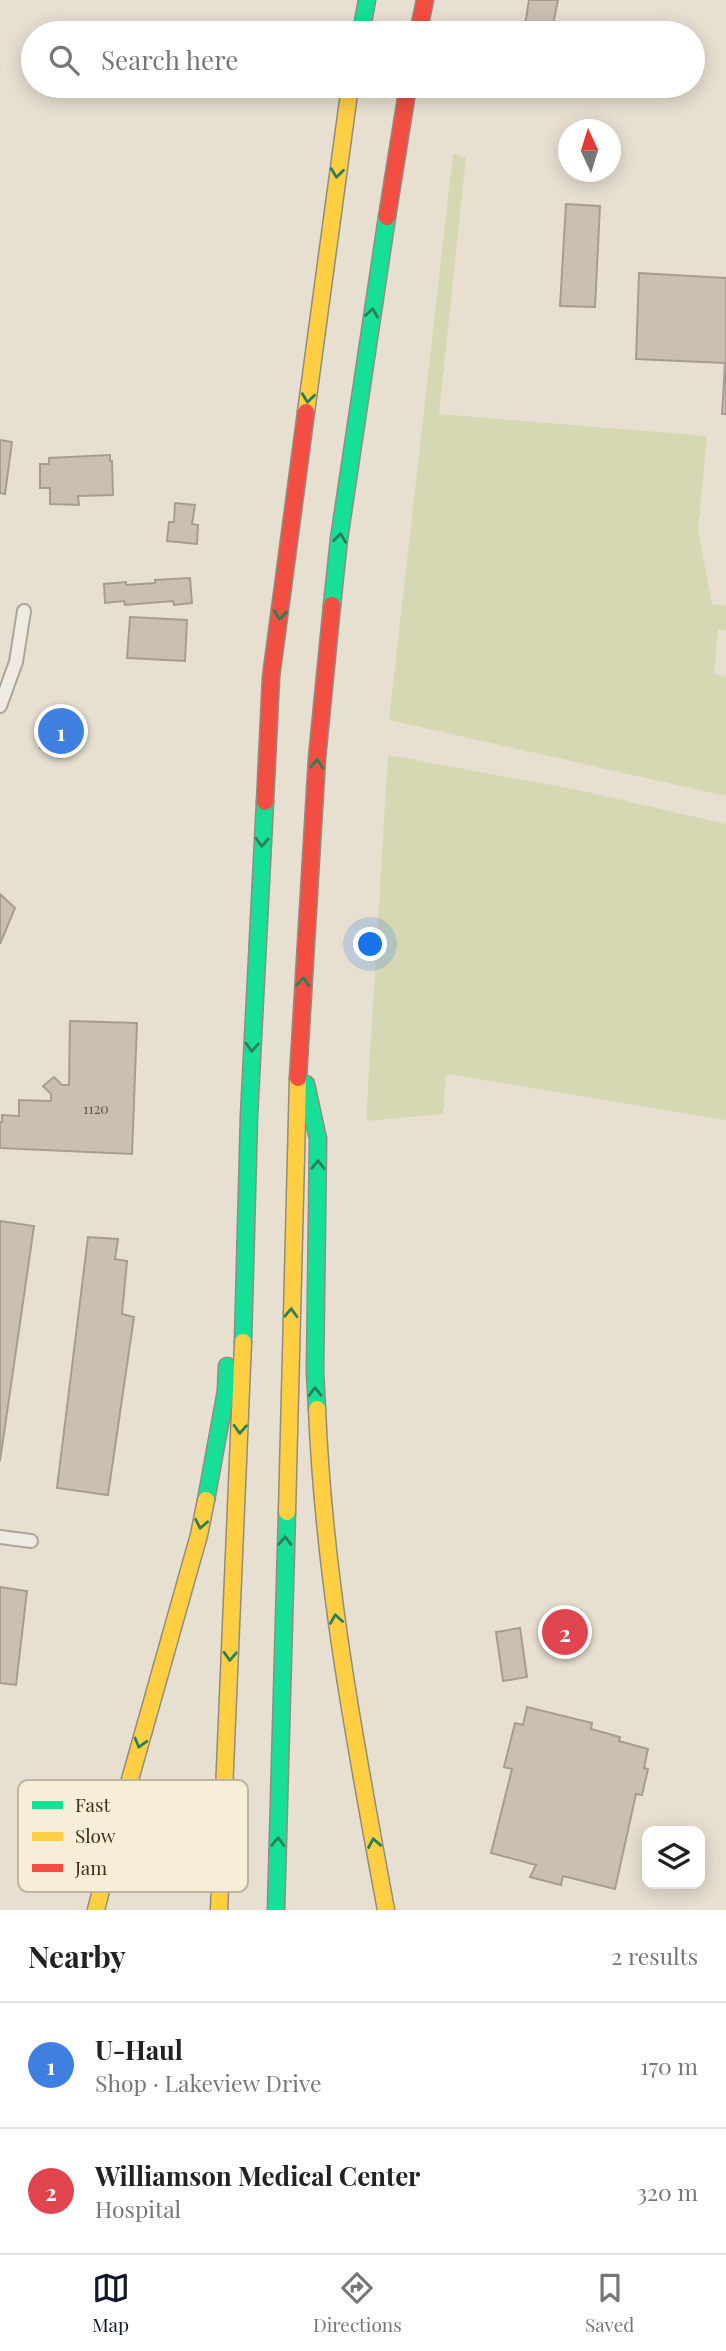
<!DOCTYPE html>
<meta charset="utf-8">
<style>
:root{--surface:#fff;--page:#f2f2f2;--text:#222;--muted:#767676;--line:#e0e0e0;--accent:#111827}
body{margin:0;font-family:"Playfair Display",serif;background:var(--page);color:var(--text)}
.controls{position:absolute;right:21px;bottom:21px;display:grid;overflow:hidden;border-radius:14px;box-shadow:0 4px 18px #0003}
.controls button{width:63px;height:63px;display:grid;place-items:center;padding:0;border:0;border-bottom:2px solid var(--line);background:var(--surface);color:var(--text);font:35px sans-serif}
.compass{position:absolute;left:558px;top:119px;width:63px;height:63px;border-radius:50%;background:var(--surface);box-shadow:0 4px 18px #0003;rotate:356deg}
.you{position:absolute;left:371px;top:945px;width:24px;height:24px;margin:-18px;border:5px solid #fff;border-radius:50%;background:#1a73e8;box-shadow:0 0 0 10px #1a73e833}
.badge{display:grid;place-items:center;width:46px;height:46px;border-radius:50%;background:var(--accent);color:#fff;font-size:23px;font-weight:700}
.pin{position:absolute;translate:-50% -50%;border:4px solid #fff;box-shadow:0 2px 7px #0006}
.list{margin:0;padding:0;list-style:none}
h2{display:flex;justify-content:space-between;align-items:center;height:91px;margin:0;padding:0 28px;font-size:30px}
h2 small{font-size:23px;font-weight:400;color:var(--muted)}
.list li{display:grid;grid-template-columns:46px 1fr auto;gap:21px;align-items:center;box-sizing:border-box;height:126px;padding:0 28px;border-top:2px solid var(--line)}
.list b{display:block;font-size:26px;white-space:nowrap}
.list p{margin:0;font-size:23px;white-space:nowrap;color:var(--muted)}
.list em{font-size:23px;font-style:normal;color:var(--muted)}
.icon{flex:none;width:38px;height:38px;fill:none;stroke:currentColor;stroke-width:2;stroke-linecap:round;stroke-linejoin:round}
.map{position:relative;flex:none;width:726px;height:1910px;overflow:hidden}
.search{position:absolute;background:var(--surface);box-shadow:0 4px 18px #0003;left:21px;right:21px;top:21px;height:77px;display:flex;align-items:center;gap:18px;box-sizing:border-box;padding:0 24px;border-radius:38px;color:var(--muted);font-size:26px}
.sheet{height:343px;background:var(--surface)}
nav{display:flex;justify-content:space-around;align-items:center;box-sizing:border-box;height:98px;border-top:2px solid var(--line);background:var(--surface);font-size:19px;color:var(--muted)}
nav a{display:grid;justify-items:center;gap:4px}
nav .on{color:var(--accent)}
.map>svg:first-child{display:block}
</style>
<div class="map">
<svg width="726" height="1910" viewBox="0 0 726 1910">
<rect width="100%" height="100%" fill="#e7e0d1"/>
<path fill="#d6d7b3" d="M453 154 466 157 439 414 707 436 698 531 712 604 726 606V630H718L714 674 726 676V796L389 720Z
M388 755 578 790 726 824V1120L446 1074 443 1114 366 1121Z"/>
<path fill="#cbbfb2" stroke="#a89c90" stroke-width="2" d="M529 0H558L552 29 525 25Z
M566 204 600 206 595 307 560 306Z
M639 273 726 278V414H722L725 363 636 359Z
M0 440 12 442 5 494 0 493Z
M110 455V461H112L113 495 78 496 79 505 50 504V488H40V464H49V458Z
M175 503 195 505 192 524 198 525 197 544 167 541 169 522H174Z
M190 578 192 603 174 605 173 601 125 605 124 601 105 603 104 584 126 582V585L155 583V580Z
M130 617 187 620 185 661 127 658Z
M58 710 79 719 75 727 80 729 71 749 65 746 60 758 40 748Z
M0 894 15 908 0 944Z
M70 1021 137 1023 132 1154 0 1148V1122H2V1115L19 1116V1100L51 1101V1094L43 1086 54 1077 62 1085H69Z
M0 1221 34 1226 0 1461Z
M88 1237 118 1239 115 1259 127 1261 122 1314 134 1317 108 1495 57 1488Z
M0 1587 27 1591 16 1685 0 1683Z
M520 1628 527 1677 503 1681 496 1632Z
M527 1707 592 1723 591 1729 620 1737 619 1741 648 1749 644 1768 648 1769 642 1795 636 1794 615 1889 563 1876 561 1885 530 1877 536 1865 491 1853 512 1769 504 1767 515 1723 523 1725Z"/>
<g fill="none" stroke-linecap="round" stroke-linejoin="round">
<g stroke="#ada599" stroke-width="16">
<path id="street" d="M0 706 16 662 24 611
M0 1537 31 1541"/>
</g>
<g stroke="#928b80" stroke-width="19">
<path id="fast" d="M361 33 367 0
M332 605 339 539 387 217
M306 1084 318 1139 315 1372 317 1409
M243 1342 249 1116 265 802
M206 1500 226 1391 227 1366
M276 1910 287 1512"/>
</g>
<g stroke="#928b80" stroke-width="19">
<path id="slow" d="M306 412 350 86
M317 1409C324 1579 355 1743 386 1910
M287 1512 298 1078
M96 1910 122 1808 199 1535 206 1500
M219 1910 243 1342"/>
</g>
<g stroke="#928b80" stroke-width="19">
<path id="jam" d="M418 33 425 0
M387 217 408 86
M265 802 271 677 306 412
M298 1078 317 758 332 605"/>
</g>
<use href="#street" stroke="#efebe3" stroke-width="12"/>
<use href="#fast" stroke="#16e098" stroke-width="16"/>
<use href="#slow" stroke="#ffcf43" stroke-width="16"/>
<use href="#jam" stroke="#f24e42" stroke-width="16"/>
</g>
<defs><path id="oneway-chevron" d="M-2-3.5L2.5 0L-2 3.5" fill="none" stroke-width="1.6" stroke-linecap="round" stroke-linejoin="round" transform="scale(1.75)"/></defs>
<g stroke="#2b7e56">
<use href="#oneway-chevron" transform="translate(337 173) rotate(97)"/>
<use href="#oneway-chevron" transform="translate(372 313) rotate(-82)"/>
<use href="#oneway-chevron" transform="translate(308 398) rotate(97)"/>
<use href="#oneway-chevron" transform="translate(340 538) rotate(-83)"/>
<use href="#oneway-chevron" transform="translate(280 615) rotate(97)"/>
<use href="#oneway-chevron" transform="translate(317 764) rotate(-86)"/>
<use href="#oneway-chevron" transform="translate(262 842) rotate(93)"/>
<use href="#oneway-chevron" transform="translate(303 982) rotate(-86)"/>
<use href="#oneway-chevron" transform="translate(252 1047) rotate(93)"/>
<use href="#oneway-chevron" transform="translate(318 1165) rotate(-89)"/>
<use href="#oneway-chevron" transform="translate(291 1313) rotate(-88)"/>
<use href="#oneway-chevron" transform="translate(315 1392) rotate(-92)"/>
<use href="#oneway-chevron" transform="translate(240 1429) rotate(93)"/>
<use href="#oneway-chevron" transform="translate(201 1524) rotate(101)"/>
<use href="#oneway-chevron" transform="translate(285 1541) rotate(-89)"/>
<use href="#oneway-chevron" transform="translate(336 1619) rotate(-99)"/>
<use href="#oneway-chevron" transform="translate(230 1656) rotate(93)"/>
<use href="#oneway-chevron" transform="translate(140 1743) rotate(106)"/>
<use href="#oneway-chevron" transform="translate(278 1842) rotate(-89)"/>
<use href="#oneway-chevron" transform="translate(374 1843) rotate(-100)"/>
</g>
<g text-anchor="middle" dominant-baseline="central" stroke-width="6" stroke-linejoin="round" paint-order="stroke">
<g font-size="14" fill="#605244">
<text x="96" y="1108">1120</text>
</g>
</g>
<rect x="18" y="1780" width="230" height="112" rx="10" fill="#f7eed8" stroke="#bfb4a1" stroke-width="2"/>
<rect x="32" y="1801" width="31" height="8" fill="#16e098"/>
<rect x="32" y="1832" width="31" height="9" fill="#ffcf43"/>
<rect x="32" y="1864" width="31" height="8" fill="#f24e42"/>
<g font-size="19" fill="#3d2e20">
<text x="75" y="1812">Fast</text>
<text x="75" y="1843">Slow</text>
<text x="75" y="1875">Jam</text>
</g>
</svg>
<div class="controls">
<button><svg class="icon" aria-label="layers" viewBox="0 0 24 24"><path d="M12 4l9 5-9 5-9-5zM3 14l9 5 9-5"/></svg></button>
</div>
<svg class="compass" viewBox="-18 -18 36 36"><path d="M0-13l5 13h-10z" fill="#e53935"/><path d="M0 13l5-13h-10z" fill="#767676"/></svg>
<div class="you"></div>
<div class="pin badge" style="left:61px;top:731px;background:#3f7fe0">1</div>
<div class="pin badge" style="left:565px;top:1632px;background:#e0444e">2</div>
<div class="search"><svg class="icon" aria-label="search" viewBox="0 0 24 24"><circle cx="10" cy="10" r="6"/><path d="M15 15l6 6"/></svg>Search here</div>
</div>
<section class="sheet">
<h2>Nearby<small>2 results</small></h2>
<ul class="list">
<li><span class="badge" style="background:#3f7fe0">1</span><div><b>U-Haul</b><p>Shop · Lakeview Drive</p></div><em>170 m</em></li>
<li><span class="badge" style="background:#e0444e">2</span><div><b>Williamson Medical Center</b><p>Hospital</p></div><em>320 m</em></li>
</ul>
</section>
<nav>
<a class="on"><svg class="icon" aria-label="map" viewBox="0 0 24 24"><path d="M3 6l6-2 6 2 6-2v14l-6 2-6-2-6 2zM9 4v14M15 6v14"/></svg>Map</a>
<a><svg class="icon" aria-label="directions" viewBox="0 0 24 24"><path d="M12 3l9 9-9 9-9-9zM9 14v-3h6M13 9l2 2-2 2"/></svg>Directions</a>
<a><svg class="icon" aria-label="saved" viewBox="0 0 24 24"><path d="M7 4h10v16l-5-4-5 4z"/></svg>Saved</a>
</nav>
